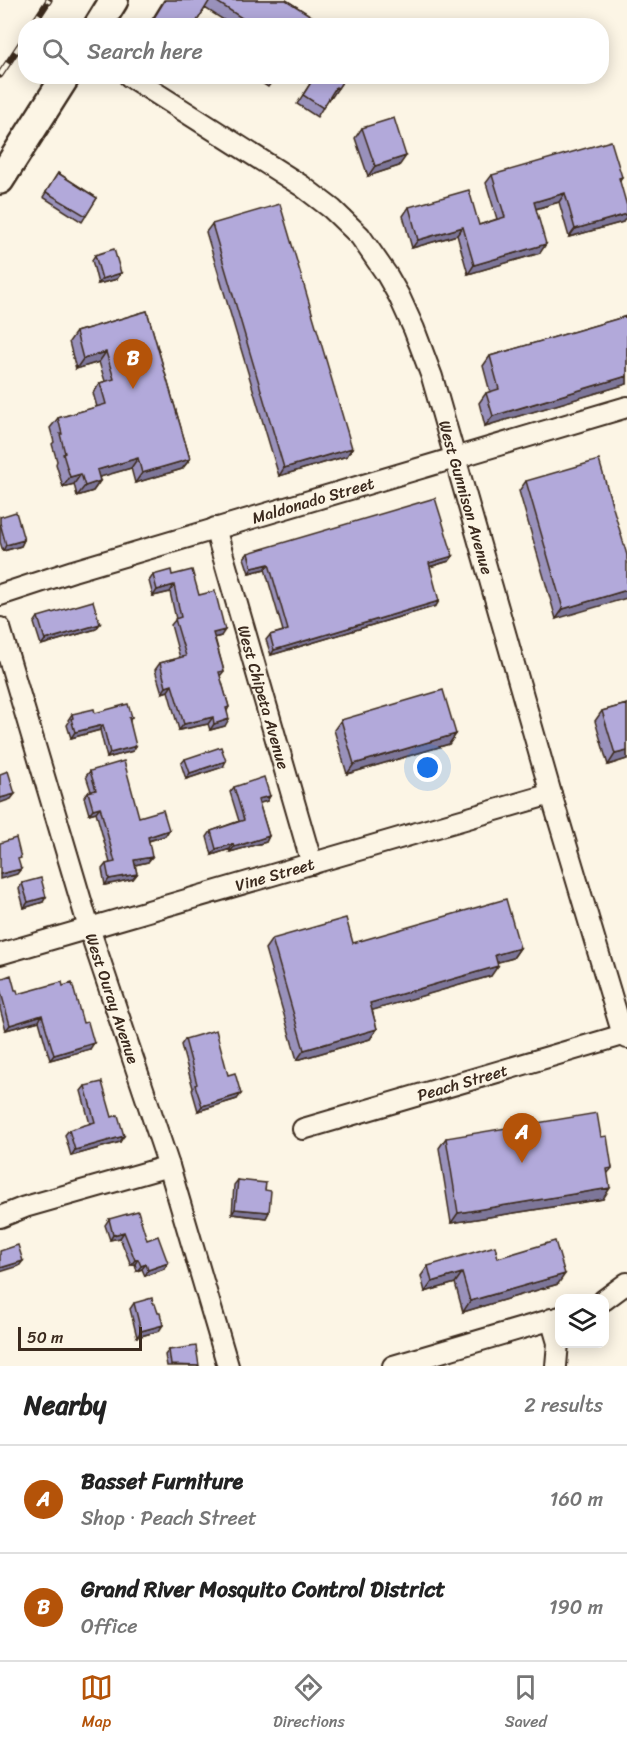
<!DOCTYPE html>
<meta charset="utf-8">
<style>
:root{--surface:#fff;--page:#f6f6f6;--text:#222;--muted:#767676;--line:#e0e0e0;--accent:#b45309}
body{margin:0;font-family:Sriracha,sans-serif;background:var(--page);color:var(--text)}
.controls{position:absolute;right:18px;bottom:18px;display:grid;overflow:hidden;border-radius:12px;box-shadow:0 3px 15px #0003}
.controls button{width:54px;height:54px;display:grid;place-items:center;padding:0;border:0;border-bottom:2px solid var(--line);background:var(--surface);color:var(--text);font:30px sans-serif}
.scale{position:absolute;left:18px;bottom:15px;width:124px;box-sizing:border-box;padding-left:6px;border:3px solid #3b2a1e;border-top:0;font-size:16px;line-height:21px;white-space:nowrap;color:#3b2a1e;-webkit-text-stroke:4px #fcf5e5;paint-order:stroke}
.you{position:absolute;left:428px;top:768px;width:21px;height:21px;margin:-15px;border:4px solid #fff;border-radius:50%;background:#1a73e8;box-shadow:0 0 0 9px #1a73e833}
.badge{display:grid;place-items:center;width:39px;height:39px;border-radius:50%;background:var(--accent);color:#fff;font-size:20px;font-weight:700}
.pin{position:absolute;translate:-50% -50px;filter:drop-shadow(0 2px 3px #0008)}
.pin::after{content:'';position:absolute;top:32px;width:21px;height:18px;background:inherit;clip-path:polygon(0 0,100% 0,50% 100%)}
.list{margin:0;padding:0;list-style:none}
h2{display:flex;justify-content:space-between;align-items:center;height:78px;margin:0;padding:0 24px;font-size:26px}
h2 small{font-size:20px;font-weight:400;color:var(--muted)}
.list li{display:grid;grid-template-columns:39px 1fr auto;gap:18px;align-items:center;box-sizing:border-box;height:108px;padding:0 24px;border-top:2px solid var(--line)}
.list b{display:block;font-size:22px;white-space:nowrap}
.list p{margin:0;font-size:20px;white-space:nowrap;color:var(--muted)}
.list em{font-size:20px;font-style:normal;color:var(--muted)}
.icon{flex:none;width:33px;height:33px;fill:none;stroke:currentColor;stroke-width:2;stroke-linecap:round;stroke-linejoin:round}
.map{position:relative;flex:none;width:627px;height:1366px;overflow:hidden}
.search{position:absolute;background:var(--surface);box-shadow:0 3px 15px #0003;left:18px;right:18px;top:18px;height:66px;display:flex;align-items:center;gap:15px;box-sizing:border-box;padding:0 21px;border-radius:24px;color:var(--muted);font-size:22px}
.sheet{height:294px;background:var(--surface)}
nav{display:flex;justify-content:space-around;align-items:center;box-sizing:border-box;height:84px;border-top:2px solid var(--line);background:var(--surface);font-size:16px;color:var(--muted)}
nav a{display:grid;justify-items:center;gap:3px}
nav .on{color:var(--accent)}
.map>svg:first-child{display:block}
</style>
<div class="map">
<svg width="627" height="1366" viewBox="0 0 627 1366">
<rect width="100%" height="100%" fill="#fcf5e5"/>
<filter id="ink" filterUnits="userSpaceOnUse"><feTurbulence type="fractalNoise" baseFrequency=".0167" numOctaves="2"/><feDisplacementMap in="SourceGraphic" scale="12" xChannelSelector="R" yChannelSelector="G"/><feConvolveMatrix kernelMatrix="1 2 1 2 8 2 1 2 1" color-interpolation-filters="sRGB"/></filter>
<g filter="url(#ink)">
<g fill="none" stroke-linecap="round" stroke-linejoin="round">
<g stroke="#3b2a1e" stroke-width="24">
<g id="street">
<path id="s1" d="M129 76 302 186 332 209 360 236 387 275 399 296 414 329 432 377 551 794 623 1035 627 1038"/>
<path id="s2" d="M215 528 312 864"/>
<path id="s3" d="M0 595 73 571 627 407"/>
<path id="s4" d="M0 628 89 928 169 1166 228 1366"/>
<path id="s5" d="M0 954 551 794"/>
<path id="s6" d="M303 1129 623 1035"/>
<path d="M0 1217 25 1207 169 1166"/>
<path d="M604 1300 627 1283"/>
<path d="M551 1319 558 1343 556 1366"/>
<path d="M393 1366 560 1317"/>
</g>
</g>
<g stroke="#3b2a1e" stroke-width="32">
<path id="secondary" d="M98 26 114 0
M0 180 66 76"/>
</g>
<use href="#street" stroke="#fcf5e5" stroke-width="20"/>
<use href="#secondary" stroke="#fcf5e5" stroke-width="27"/>
<g stroke="#3b2a1e" stroke-width="7">
<path id="rail" d="M32 26 49 0
M0 75 26 36"/>
</g>
<use href="#rail" stroke="#fcf5e5" stroke-width="4.5" stroke-dasharray="14" stroke-linecap="butt"/>
</g>
<path fill="#9991bb" stroke="#3b2a1e" stroke-width="1.5" d="M164 0H286L327 26H233L205 8 194 26H148Z
M251 76H276L268 87Z
M301 76H346L332 97 330 96 317 117 297 104 310 84Z
M362 128 399 166 368 176 355 138Z
M58 173 97 198 82 222 43 197Z
M492 175 622 177 620 180 623 222 569 237 559 202 536 209 540 253 468 274 457 235 412 248 403 216 409 207 479 225 497 219 486 183Z
M212 224 352 448 347 456 279 476 206 232Z
M95 255 121 273 117 279 98 284 92 260Z
M147 311 190 459 182 469 135 483 131 468 99 477 100 481 93 491 77 496 74 484 63 487 56 464 57 461 52 444 54 442 50 428 58 418 97 407 93 393 100 383 105 381 99 362 76 369 69 342 76 332Z
M627 316V384L485 426 479 403 486 393 490 392 483 366 490 356Z
M526 481 627 555 556 619 519 491Z
M0 517 24 540 21 546 3 551 0 542Z
M248 553 453 556 449 561 430 567 436 606 271 655 266 640 270 635 283 631 265 569 249 573 244 558Z
M153 575H172L199 595 221 636 215 638 224 671 220 676 229 707 227 711 225 726 210 730 208 724 179 730 168 691 162 693 155 670 160 663 180 658 171 625 176 619 170 592 153 596 149 581Z
M38 617 96 629 41 645 34 623Z
M627 704V759L608 765 595 721 602 711Z
M95 713 132 717 130 720 133 751 107 758 100 730 71 738 67 725 69 722 68 720 72 714Z
M341 720 456 734 449 744 347 774 334 730Z
M185 759 223 767 186 779 181 764Z
M90 771 139 817 169 830 165 836 149 841 148 862 135 865 137 874 133 879 105 885 102 869 106 864 110 863 96 812 89 814 84 797 88 792 91 791 86 776Z
M234 787 270 796 267 801 259 803 269 836 266 842 230 852V849L212 855 207 837 211 831 239 821 230 792Z
M22 883 43 902 24 908 19 889Z
M272 939 353 943 520 948 513 958 497 962 491 976 372 1010 377 1029 370 1039 297 1060 265 949Z
M0 979 15 990 18 994 63 986 83 1023 90 1049 50 1060 39 1021 6 1030 0 1009Z
M185 1039 228 1075 237 1099 198 1111 192 1090 193 1088 181 1045Z
M85 1086 120 1142 71 1156 65 1135 69 1130 90 1124 81 1091Z
M601 1137 612 1168 607 1174 603 1199 451 1223 439 1148 446 1138Z
M238 1180 265 1190 269 1212 266 1218 232 1214 234 1185Z
M109 1219 147 1240 164 1269 145 1276 142 1269 137 1271 135 1264 131 1265 120 1238 110 1240 105 1225Z
M498 1258 558 1284 463 1312 455 1283 425 1292 421 1276 428 1266Z
M134 1303 153 1304 158 1313 159 1331 137 1337 130 1309Z
M169 1350 199 1366H167L165 1355Z"/>
<path fill="#7d7699" stroke="#3b2a1e" stroke-width="1.5" d="M406 156 399 166 368 176 375 166Z
M565 193 559 202 528 211 534 202Z
M627 214V216L623 222 569 237 575 229Z
M463 227 457 235 412 248 418 240Z
M546 244 540 253 468 274 474 265Z
M121 273 117 279 98 284 102 279Z
M106 352 99 362 76 369 83 359Z
M627 376V384L485 426 493 416Z
M352 448 347 456 279 476 284 468Z
M138 458 131 468 90 480 97 470Z
M190 459 182 469 135 483 142 473Z
M81 474 74 484 63 487 70 477Z
M100 481 93 491 77 496 85 486Z
M24 540 21 546 3 551 6 545Z
M453 556 449 561 425 568 429 563Z
M269 564 265 569 249 573 252 568Z
M174 585 170 592 153 596 157 590Z
M627 590V598L556 619 563 609Z
M439 601 436 606 271 655 274 650Z
M100 624 96 629 41 645 45 640Z
M225 630 221 636 209 639 213 633Z
M172 685 168 691 162 693 166 687Z
M213 717 208 724 179 730 184 724Z
M229 719 225 726 210 730 214 724Z
M103 725 100 730 71 738 75 732Z
M456 734 449 744 347 774 354 764Z
M136 746 133 751 107 758 110 753Z
M627 751V759L608 765 615 754Z
M226 761 223 767 186 779 190 773Z
M15 794 11 799 0 803V798Z
M270 796 267 801 254 805 258 799Z
M100 807 96 812 89 814 93 809Z
M169 830 165 836 144 842 148 837Z
M269 836 266 842 230 852 234 847Z
M233 844 230 849 212 855 216 849Z
M152 857 148 862 130 866 134 860Z
M21 869 17 874 0 879V874Z
M137 874 133 879 105 885 109 879Z
M46 897 43 902 24 908 28 902Z
M520 948 513 958 488 965 495 955Z
M498 966 491 976 363 1013 370 1003Z
M42 1015 39 1021 6 1030 10 1025Z
M377 1029 370 1039 297 1060 304 1050Z
M94 1043 90 1049 50 1060 54 1055Z
M241 1094 237 1099 198 1111 202 1106Z
M124 1136 120 1142 71 1156 75 1150Z
M610 1188 603 1199 451 1223 458 1213Z
M235 1209 269 1212 266 1218 232 1214Z
M124 1232 120 1238 110 1240 113 1235Z
M138 1259 135 1264 131 1265 135 1260Z
M23 1261 19 1266 0 1272V1268Z
M168 1263 164 1269 145 1276 148 1270Z
M146 1264 142 1269 137 1271 141 1266Z
M462 1273 455 1283 425 1292 432 1282Z
M565 1274 558 1284 463 1312 470 1301Z
M163 1325 159 1331 137 1337 141 1331Z"/>
<path fill="#b2a9da" stroke="#3b2a1e" stroke-width="1.5" d="M165 0H210L194 26H149Z
M214 0H286L327 26H254Z
M315 76H346L338 88 336 87 323 108 303 95Z
M394 118 406 156 375 166 362 128Z
M611 141 622 177 619 178 627 206V214L575 229 565 193 534 202 546 244 474 265 463 227 418 240 409 207 469 190 479 225 505 217 492 175Z
M58 173 97 198 86 216 46 192Z
M280 204 352 448 284 468 212 224Z
M114 249 121 273 102 279 95 255Z
M147 311 190 459 142 473 138 458 97 470 100 481 85 486 81 474 70 477 63 454 65 453 60 434H62L58 418 106 404 100 383 114 379 106 352 83 359 76 332Z
M627 316V376L493 416 486 393 499 389 490 356Z
M599 460 627 555V590L563 609 526 481Z
M435 498 453 556 429 563 439 601 274 650 270 635 288 630 269 564 252 568 248 553Z
M16 512 24 540 6 545 0 523V517Z
M171 570 172 575 192 570 199 595 215 591 225 630 213 633 224 671 219 672 229 707 226 708 229 719 214 724 213 717 184 724 172 685 166 687 160 663 186 656 175 619 181 617 174 585 157 590 153 575Z
M93 601 100 624 45 640 38 617Z
M443 690 456 734 354 764 341 720Z
M128 704 132 717 129 718 136 746 110 753 103 725 75 732 71 719 73 718 72 714 94 709 95 713Z
M627 704V751L615 754 602 711Z
M221 747 226 761 190 773 185 759Z
M124 761 139 817 163 810 169 830 148 837 152 857 134 860 137 874 109 879 106 864 115 862 100 807 93 809 88 792 96 790 90 771Z
M8 771 15 794 0 798V774Z
M264 777 270 796 258 799 269 836 234 847 233 844 216 849 211 831 244 820 234 787Z
M16 838 21 858 18 859 21 869 0 874V843Z
M41 878 46 897 28 902 22 883Z
M506 899 520 948 495 955 498 966 370 1003 377 1029 304 1050 272 939 346 918 353 943Z
M11 975 15 990H17L18 994 62 982 63 986 72 983 83 1023 88 1022 94 1043 54 1055 42 1015 10 1025 0 989V979Z
M216 1030 228 1075 235 1073 241 1094 202 1106 195 1085 197 1084 185 1039Z
M102 1082 112 1117 118 1115 124 1136 75 1150 69 1130 95 1122 85 1086Z
M597 1113 601 1137 607 1136 612 1168 607 1169 610 1188 458 1213 446 1138Z
M238 1180 266 1183 265 1190 271 1191 269 1212 235 1209Z
M138 1211 147 1240 158 1236 168 1263 148 1270 146 1264 141 1266 138 1259 135 1260 124 1232 113 1235 109 1219Z
M555 1241 565 1274 470 1301 462 1273 432 1282 428 1266 495 1246 498 1258Z
M18 1245 23 1261 0 1268V1251Z
M152 1298 153 1304H155L158 1313H160L163 1325 141 1331 134 1303Z
M196 1346 199 1366 171 1365 169 1350Z"/>
</g>
<g text-anchor="middle" dominant-baseline="central" stroke-width="4.5" stroke-linejoin="round" paint-order="stroke">
<g font-size="16" fill="#3b2a1e" stroke="#fcf5e5">
<text stroke="none"><textPath href="#s1" startOffset="566">West Gunnison Avenue</textPath></text>
<text stroke="none"><textPath href="#s3" startOffset="327">Maldonado Street</textPath></text>
<text stroke="none"><textPath href="#s2" startOffset="176">West Chipeta Avenue</textPath></text>
<text stroke="none"><textPath href="#s5" startOffset="286">Vine Street</textPath></text>
<text stroke="none"><textPath href="#s4" startOffset="387">West Ouray Avenue</textPath></text>
<text stroke="none"><textPath href="#s6" startOffset="166">Peach Street</textPath></text>
</g>
</g>
</svg>
<div class="controls">
<button><svg class="icon" aria-label="layers" viewBox="0 0 24 24"><path d="M12 4l9 5-9 5-9-5zM3 14l9 5 9-5"/></svg></button>
</div>
<div class="scale">50 m</div>
<div class="you"></div>
<div class="pin badge" style="left:522px;top:1163px">A</div>
<div class="pin badge" style="left:133px;top:389px">B</div>
<div class="search"><svg class="icon" aria-label="search" viewBox="0 0 24 24"><circle cx="10" cy="10" r="6"/><path d="M15 15l6 6"/></svg>Search here</div>
</div>
<section class="sheet">
<h2>Nearby<small>2 results</small></h2>
<ul class="list">
<li><span class="badge">A</span><div><b>Basset Furniture</b><p>Shop · Peach Street</p></div><em>160 m</em></li>
<li><span class="badge">B</span><div><b>Grand River Mosquito Control District</b><p>Office</p></div><em>190 m</em></li>
</ul>
</section>
<nav>
<a class="on"><svg class="icon" aria-label="map" viewBox="0 0 24 24"><path d="M3 6l6-2 6 2 6-2v14l-6 2-6-2-6 2zM9 4v14M15 6v14"/></svg>Map</a>
<a><svg class="icon" aria-label="directions" viewBox="0 0 24 24"><path d="M12 3l9 9-9 9-9-9zM9 14v-3h6M13 9l2 2-2 2"/></svg>Directions</a>
<a><svg class="icon" aria-label="saved" viewBox="0 0 24 24"><path d="M7 4h10v16l-5-4-5 4z"/></svg>Saved</a>
</nav>
